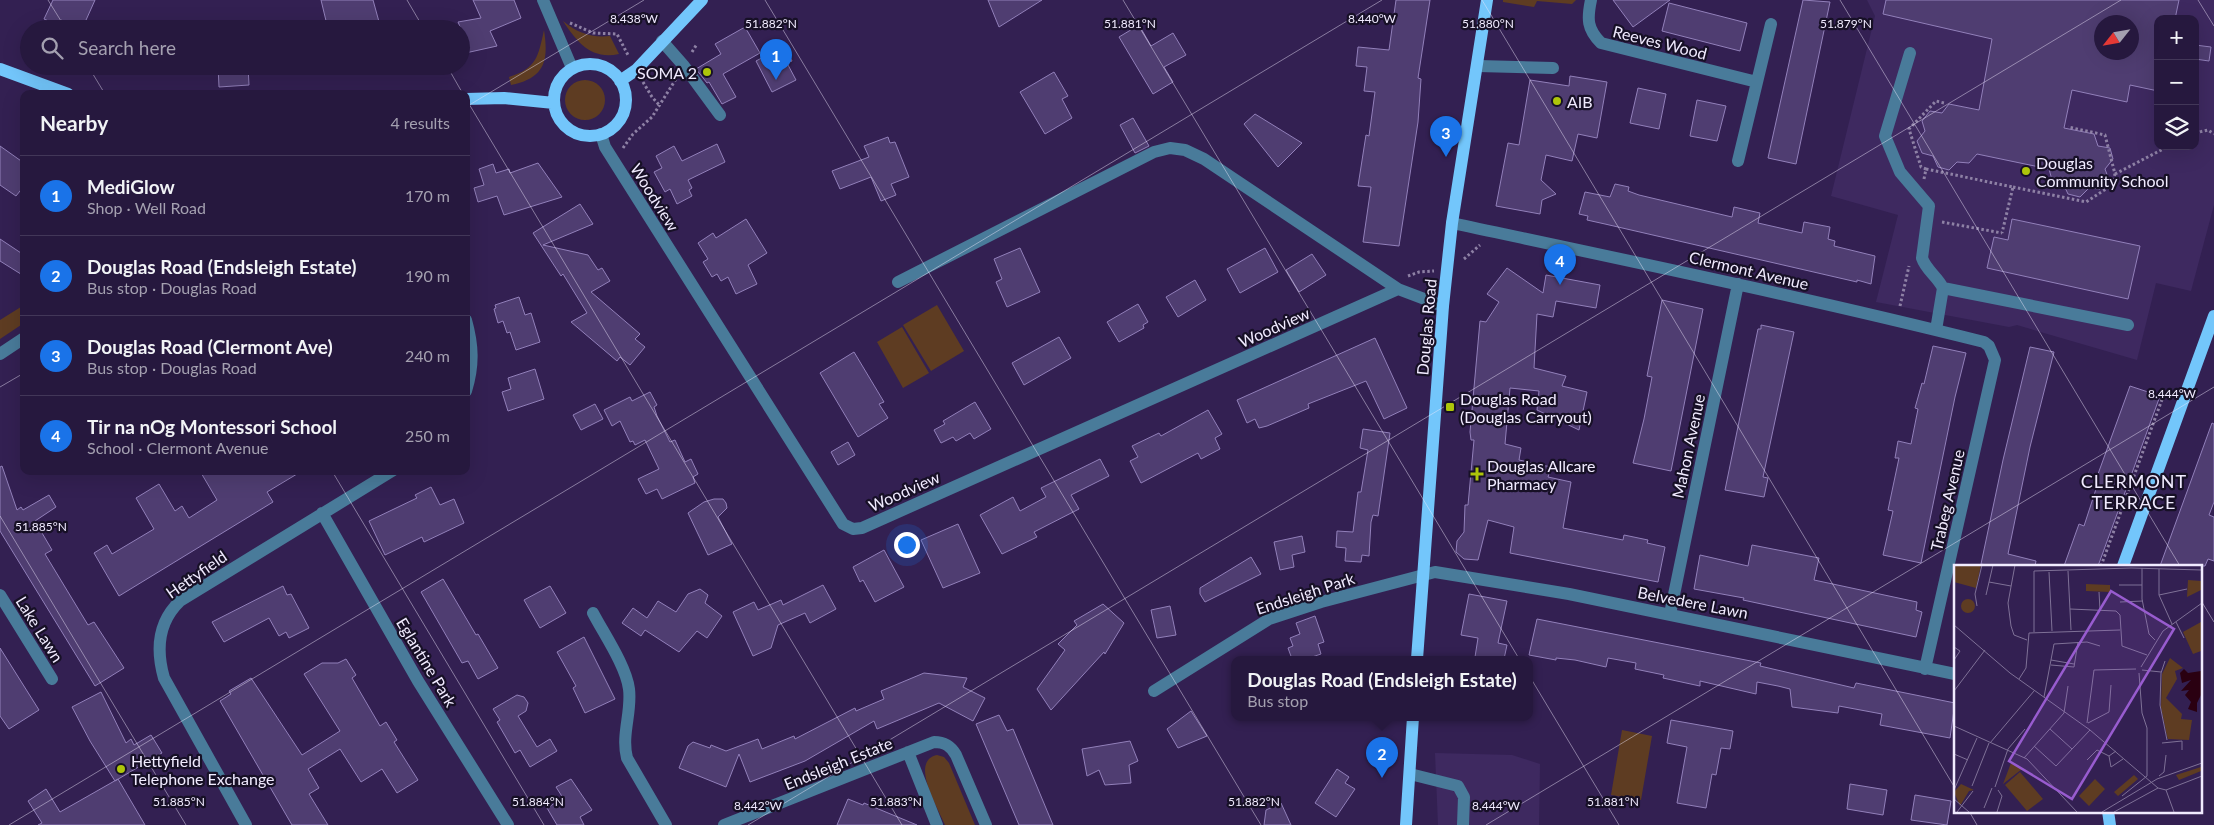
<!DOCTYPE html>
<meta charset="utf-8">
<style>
:root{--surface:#26183e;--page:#2e2145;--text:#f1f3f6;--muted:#a4a0b0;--line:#423758;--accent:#1a73e8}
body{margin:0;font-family:Lato,sans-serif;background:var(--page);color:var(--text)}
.controls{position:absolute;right:15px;top:15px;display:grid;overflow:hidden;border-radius:10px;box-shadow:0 5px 20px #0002}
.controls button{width:45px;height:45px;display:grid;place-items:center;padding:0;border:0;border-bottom:1px solid var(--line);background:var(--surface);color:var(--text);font:25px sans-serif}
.compass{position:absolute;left:2094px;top:15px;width:45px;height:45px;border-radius:50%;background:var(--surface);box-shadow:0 5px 20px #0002;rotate:239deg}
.you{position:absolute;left:906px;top:544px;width:18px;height:18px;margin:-12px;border:4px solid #fff;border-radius:50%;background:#1a73e8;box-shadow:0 0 0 8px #1a73e833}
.badge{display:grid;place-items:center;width:32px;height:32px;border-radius:50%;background:var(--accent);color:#fff;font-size:16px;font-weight:700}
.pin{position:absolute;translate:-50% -41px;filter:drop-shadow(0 1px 2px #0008)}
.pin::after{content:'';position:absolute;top:26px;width:18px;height:15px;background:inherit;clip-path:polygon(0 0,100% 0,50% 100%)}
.popup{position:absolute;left:1231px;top:656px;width:302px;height:65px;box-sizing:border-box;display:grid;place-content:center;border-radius:10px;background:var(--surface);filter:drop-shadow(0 1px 4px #0005);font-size:16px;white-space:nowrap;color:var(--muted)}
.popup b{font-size:19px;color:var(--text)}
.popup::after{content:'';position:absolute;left:50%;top:100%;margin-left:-10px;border:10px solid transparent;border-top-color:var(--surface)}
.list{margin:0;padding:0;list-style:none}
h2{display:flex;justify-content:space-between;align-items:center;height:65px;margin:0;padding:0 20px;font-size:21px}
h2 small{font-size:16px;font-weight:400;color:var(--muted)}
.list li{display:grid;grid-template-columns:32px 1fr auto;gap:15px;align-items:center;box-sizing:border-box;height:80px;padding:0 20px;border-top:1px solid var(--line)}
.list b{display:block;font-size:19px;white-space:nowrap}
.list p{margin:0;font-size:16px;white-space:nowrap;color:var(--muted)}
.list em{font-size:16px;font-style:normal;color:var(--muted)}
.icon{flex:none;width:28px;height:28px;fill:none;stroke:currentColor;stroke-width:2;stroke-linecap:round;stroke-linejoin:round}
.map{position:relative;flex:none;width:2214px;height:825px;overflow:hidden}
.search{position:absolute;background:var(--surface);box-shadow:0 5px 20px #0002;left:20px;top:20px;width:450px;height:55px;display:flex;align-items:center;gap:12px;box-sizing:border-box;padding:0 18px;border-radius:28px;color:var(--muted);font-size:19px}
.panel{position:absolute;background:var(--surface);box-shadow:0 5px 20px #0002;left:20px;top:90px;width:450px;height:385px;border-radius:10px}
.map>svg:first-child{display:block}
</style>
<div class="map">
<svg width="2214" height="825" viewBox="0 0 2214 825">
<rect width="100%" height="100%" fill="#332052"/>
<path fill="#3e2960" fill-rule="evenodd" d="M1867 0H2214V205L2191 291 2156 283 2137 360 2017 325 2009 327 1876 302 1898 215 1831 196 1875 16ZM2158 19H2195V146H2158ZM2102 22H2132V52H2102Z
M1435 753 1512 755 1540 764 1539 825H1438Z"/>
<path fill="#5e3c22" d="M1503 0H1576L1572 4 1537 1 1534 7 1503 2Z
M563 21C577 33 592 38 610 36L619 54C591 60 577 42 563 21Z
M544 30C549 62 544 78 511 85L509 77C537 68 538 57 544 30Z
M565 100a20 20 0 1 1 40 0a20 20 0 1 1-40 0Z
M24 305V323L0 339V320Z
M937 305 964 351 931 371 903 325Z
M902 327 929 373 903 388 877 342Z
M1622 730 1652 736 1641 800 1611 795Z
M937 755 944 757 949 763 975 825H945C938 808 909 761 937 755Z"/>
<path fill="#4f3d71" stroke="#9280ba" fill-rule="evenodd" d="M53 0H95L82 29 61 20 58 25 44 19Z
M321 0H373L381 29H361L360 23 339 29H328Z
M473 0H514L521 18 490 31 497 46 461 54V29L458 22 481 18Z
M988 0H1042L999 27Z
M1396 0H1430L1418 78 1421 79 1418 122 1399 246 1363 242 1371 187 1358 186 1366 135 1369 136 1375 92 1364 91 1367 67 1356 66 1358 47 1389 50Z
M1613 0H1670L1633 27Z
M1803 0 1830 2 1796 164 1768 158Z
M1886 0H2179L2175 19H2158V91L2130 85 2127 102 2072 90 2064 128 2094 134 2098 146 2110 148 2113 159 2105 169 2109 180 2100 189 2089 188 2080 197 2068 194 2063 183 2052 180 2049 169 1977 154 1969 163 1957 162 1949 170 1938 167 1933 156 1922 153 1917 141 1925 131 1922 121 1930 111 1942 113 1949 104 1979 110 1992 39 1883 14ZM2102 22H2132V52H2102Z
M1669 3 1747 23 1740 51 1662 31Z
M1139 25 1151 46 1173 33 1186 55 1164 67 1173 82 1153 94 1119 37Z
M745 27 760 53 723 74 736 97 722 104 709 82 707 83 696 69 721 54 715 44Z
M2195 45 2211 47 2209 61 2195 59Z
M784 46 792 61 787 63 796 80 772 92 756 61Z
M218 66H248L249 85 219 87Z
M1054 72 1068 96 1062 99 1072 118 1045 134 1020 92Z
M1570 76 1607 82 1597 138 1578 134 1572 161 1546 155 1541 180 1556 194 1542 200 1540 214 1496 206 1508 143 1519 145 1530 80 1569 86Z
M1638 88 1666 94 1659 129 1630 123Z
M1697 100 1726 106 1717 141 1690 136Z
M1255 114 1302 143 1278 167 1244 124Z
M1133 118 1149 146 1135 153 1120 125Z
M888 137 890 143 895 142 909 177 891 184 896 195 881 201 871 177 840 189 832 171 869 157 864 146Z
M717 144 725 162 688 180 692 188 689 190 692 196 677 204 670 189 665 192 654 172 662 168 656 156 674 146 682 161Z
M0 146 24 163V186L16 196 0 185Z
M538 163 562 197 504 215 497 196 478 202 474 188 484 185 479 169 493 164 496 173 509 169 510 173Z
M1615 184 1629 187 1628 191 1639 195 1732 217 1734 207 1760 213 1758 223 1802 233 1804 222 1830 227 1828 239 1835 241 1834 246 1875 256 1871 284 1857 280V282L1605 224 1587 220 1588 216 1579 214 1585 192 1610 197Z
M580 204 593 224 543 245 588 255 598 270 602 268 610 281 591 292 640 334 635 339 645 347 630 365 620 357 617 361 571 322 587 313 563 274 561 276 533 233Z
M746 219 767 253 748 265 757 284 736 294 728 277 721 281 717 274 712 277 703 262 708 259 698 243 713 233 716 238Z
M2012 219 2140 246 2128 299 1987 268 1994 237 2008 240Z
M0 239 24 255V276L0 261Z
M1020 248 1040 292 1007 307 996 282 1002 279 994 259Z
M1265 248 1278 272 1240 293 1227 269Z
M1312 254 1326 275 1299 292 1286 270Z
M1507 268 1543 293 1546 275 1600 285 1596 308 1556 301 1553 317 1537 314 1534 368 1566 376 1562 386 1587 392 1579 430 1537 410 1539 391 1510 388 1505 444 1521 448 1519 460 1551 467 1548 477 1571 482 1563 528 1623 540 1624 535 1648 540 1647 543 1665 547 1658 582 1510 553 1514 527 1488 520 1478 560 1464 559 1456 552 1457 541 1464 532 1465 505H1468L1474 440H1471L1470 432 1480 321 1486 322 1499 302 1487 294Z
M1195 280 1206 300 1178 317 1166 297Z
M519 297 525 315 531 313 540 342 516 350 510 332 507 333 503 321 498 323 494 309 496 308 495 305Z
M1662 300 1703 309 1671 471 1633 463 1644 419 1652 377 1647 376Z
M1138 304 1148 322 1143 325 1144 328 1119 342 1107 322Z
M1761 325 1794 332 1763 477 1768 478 1764 497 1725 490 1758 329H1761Z
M1059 337 1071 358 1024 385 1012 363Z
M1375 338 1407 408 1384 419 1366 381 1308 404 1309 408 1267 426 1259 428 1255 419 1247 423 1237 400Z
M1933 346 1966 353 1955 397 1921 563 1883 555 1893 511 1888 510 1899 458H1895L1898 441 1911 444 1918 409 1915 408 1922 383 1924 384Z
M2030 347 2054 352 2030 447 2008 554 2036 561 2035 566H1993L1981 564 2003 460Z
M854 352 884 402 879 404 888 418 858 437 820 373Z
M535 369 544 399 508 411 502 392 511 389 508 378Z
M2130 386 2160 396 2124 495 2098 566H2064L2079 524 2084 526 2097 486 2094 485Z
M650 392 657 405 654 407 657 416 670 442 675 440 685 462 691 459 698 474 693 477 695 483 662 499 657 489 646 494 638 479 659 469 645 440 635 445 633 441 630 442 620 421 612 426 604 410 630 397 632 401Z
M975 402 991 429 974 439 970 433 956 441 953 437 941 443 934 430 945 424 943 421Z
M595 404 603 419 581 430 573 415Z
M1208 410 1222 434 1215 438 1220 449 1201 459 1198 453 1141 483 1130 461 1138 457 1132 446 1159 433 1161 436Z
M2212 423 2214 424V502L2209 515 2214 517V561L2208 559 2205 566H2160Z
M1363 429 1390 433 1378 516 1373 515 1371 522 1369 556 1362 555 1361 562 1345 561 1346 548 1336 547 1337 531 1353 532 1358 492H1361L1368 450 1360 448Z
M848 442 855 455 838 465 831 452Z
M1100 459 1109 476 1071 495 1079 509 1034 532 1037 537 1002 554 980 515 1013 497 1020 511 1046 497 1041 488Z
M2 466 17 510 21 507 23 510 49 495 56 507 35 521 52 550 45 554 88 625 94 622 124 668 95 686 0 531V467Z
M200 471H302L267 492 273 502 119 596 94 553 107 545 112 554 154 529 136 498 159 484 175 511 182 506 189 518 217 500Z
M431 487 440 505 454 499 464 523 424 542 422 537 385 555 369 521 417 498 415 495Z
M714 499H723L726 503 727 508 718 517 732 544 708 555 688 513 704 502Z
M958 524 980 573 943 588 921 540Z
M1302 536 1305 552 1292 555 1294 567 1280 570 1274 542Z
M1752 545 1819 558 1814 580 1917 602 1916 610 1922 612 1916 637 1743 600 1744 598 1694 589 1700 555 1748 566Z
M884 550 904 587 875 602 863 580 860 582 853 567Z
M1251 557 1261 574 1205 602 1200 594V588Z
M443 579 476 635 478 634 498 668 478 679 468 661 462 663 421 592Z
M823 585 836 609 810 623 805 613 778 625 771 648 753 656 733 612 754 602 758 610 781 600 783 605Z
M283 586 287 595 291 594 309 628 289 638 286 632 279 636 269 618 224 642 212 622Z
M550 586 566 613 540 628 524 600Z
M700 589 708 595 705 603 722 616 707 638 697 631 679 652 645 630 641 636 622 623 633 608 647 618 658 601 676 612 688 594Z
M1469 594 1507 601 1498 643 1507 645 1504 659 1475 657 1478 638 1461 635Z
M1103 604 1124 623 1105 654 1104 652 1051 710 1037 689 1065 650 1058 644 1077 625 1074 621Z
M1170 606 1176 635 1157 638 1151 610Z
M1315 616 1324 642 1318 644 1321 654 1306 659H1292L1288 648 1293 646 1290 638 1300 634 1296 623Z
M1537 619 1761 663 1760 666 1854 688 1856 683 1955 703 1950 738 1880 725 1882 714 1839 706 1838 713 1792 707 1790 689 1778 686 1757 682 1756 694 1700 681V686L1663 678 1664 675 1635 669 1636 663 1608 658 1606 667 1575 660 1556 658V660L1529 655Z
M584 637 615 699 585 713 573 688 576 686 557 652Z
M0 648 39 710 9 729 0 716Z
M346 659 356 675 352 678 380 726 386 722 397 740 394 742 418 780 397 793 382 769 361 782 340 749 308 769 319 788 309 794 328 825H292L220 701 231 694 229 691 251 678 302 755 340 731 304 674 322 663H338Z
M924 673 967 678 963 687 985 698 973 721 939 703 877 729 874 721 805 761 750 782 739 754 726 787 679 768 688 746 693 742 710 748 711 745 726 751 758 739 762 749 794 736 795 739 855 708 856 711 884 699 881 691Z
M101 692 126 743 131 739 134 745 151 735 162 753 115 781 90 741 72 707Z
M517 695 524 697 528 703 526 711 518 716 537 747 550 739 557 751 530 767 520 750 515 753 497 722 500 720 493 709Z
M1191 711 1207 736 1178 748 1167 729Z
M999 715 1007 731 1013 729 1053 825H1019L976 724Z
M1671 720 1733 731 1730 749 1721 748 1716 775 1712 774 1706 808 1677 803 1687 747 1667 743Z
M1130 741 1138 761 1129 765 1131 783 1105 785 1099 770 1087 776 1082 749Z
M1337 769 1349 777 1345 783 1355 789 1336 817 1315 803Z
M118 779 145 825H38L42 823 28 801 46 789 60 812Z
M571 779 592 810 580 817 584 825H557L547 808 563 798 556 787Z
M1850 784 1887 790 1883 815 1847 809Z
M1915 795 1951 801 1947 825 1911 820Z
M848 799 863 805 864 803 917 825H837Z
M1281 803 1291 825H1264L1266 810Z"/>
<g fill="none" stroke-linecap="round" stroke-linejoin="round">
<path stroke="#8e81a5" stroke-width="3" stroke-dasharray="2.5 2.5" stroke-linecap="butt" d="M570 23 593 33 617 34 629 57
M692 52 697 44
M643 82 652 97 660 106
M2195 133 2208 130 2214 134
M623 148 633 134 652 117 676 79
M1926 169 2013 187 2002 233
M2115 174 2169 146
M1924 179 1926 169 1921 167 1909 129 1936 101 1944 103
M2013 187 2086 202 2112 185 2115 174 2105 135 2068 127
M1942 222 2002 233
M1464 259 1480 245
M1408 276 1419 272 1434 271
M1900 306 1909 266
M2101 566 2164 394 2169 396"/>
<path stroke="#497b9a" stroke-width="12" d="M543 0 572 68
M1591 0C1587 19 1587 29 1601 43L1757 82
M662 41 684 66 720 115
M1910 53 1885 136 1900 172 1929 206 1922 258C1926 270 1937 276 1943 288L2128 325
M1478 66 1553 68
M601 134 605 147 843 524 853 529 862 528 1398 289
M1738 161 1771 24
M1452 223C1630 261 1808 298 1984 342L1989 346 1995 360 1925 669
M898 282 1154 152 1170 148 1185 150 1204 159 1398 289 1443 306
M466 320C473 345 474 365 466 391
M1936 330 1943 288
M0 354 24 338
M322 513 418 681 508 825
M0 595 52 679
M593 613C604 634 626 666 629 689 632 712 621 735 627 758L666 825
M1670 614 1738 284
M1154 691 1269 619 1321 602 1435 572 1569 594 1955 674
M908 752 937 825
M1410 774 1458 786 1464 797 1463 825
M246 825 164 678C156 650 158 622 180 601L392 471
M724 825 934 742C945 742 951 746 956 755L986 825"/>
<path stroke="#73c6fb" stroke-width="12" d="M554 100a36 36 0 1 1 72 0a36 36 0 1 1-72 0Z
M0 69 68 94
M620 81 636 70 702 0
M466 99 504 98 554 103
M2123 566 2214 316
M1417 659 1443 306 1452 223 1487 0
M2108 811 2110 825
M1406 825 1413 717"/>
</g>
<path fill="none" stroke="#f1ebff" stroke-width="1" stroke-opacity="0.45" d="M48 0 66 29M407 0 424 29M765 0 1261 825M1123 0 1619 825M1482 0 1955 788M1840 0 2180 566M2198 0 2214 26M88 66 105 94M447 66 463 94M466 99 902 825M466 107 644 0M0 387 24 373M332 471 544 825M0 516 186 825M2200 599 2214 622M1969 811 1977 825M9 825 1382 0M748 825 2121 0M1486 825 2214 387"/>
<g fill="#aec50a" stroke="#171026" stroke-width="2">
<circle cx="707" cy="72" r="5"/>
<circle cx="1557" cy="101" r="5"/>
<circle cx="2026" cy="171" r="5"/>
<rect x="1445" y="402" width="10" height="10" rx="2.5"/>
<path d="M1474.5 466.5h5v5h5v5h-5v5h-5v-5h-5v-5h5z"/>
<circle cx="121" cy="769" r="5"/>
</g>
<g text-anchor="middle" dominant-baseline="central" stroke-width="4.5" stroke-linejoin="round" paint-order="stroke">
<g font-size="16" fill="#f1ebff" stroke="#171026">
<text transform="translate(1660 42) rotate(14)">Reeves Wood</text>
<text transform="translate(655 197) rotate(58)">Woodview</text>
<text transform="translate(1749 270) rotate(13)">Clermont Avenue</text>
<text transform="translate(1274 327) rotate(-24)">Woodview</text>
<text transform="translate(1426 327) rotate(-85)">Douglas Road</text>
<text transform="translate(1688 446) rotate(-78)">Mahon Avenue</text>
<text transform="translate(904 491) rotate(-24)">Woodview</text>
<text transform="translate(1947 500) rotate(-77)">Trabeg Avenue</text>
<text transform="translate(196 574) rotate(-35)">Hettyfield</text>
<text transform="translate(1305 593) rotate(-18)">Endsleigh Park</text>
<text transform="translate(1693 602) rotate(11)">Belvedere Lawn</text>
<text transform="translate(40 629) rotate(58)">Lake Lawn</text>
<text transform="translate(427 662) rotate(59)">Eglantine Park</text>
<text transform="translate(838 763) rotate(-22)">Endsleigh Estate</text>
</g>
<g font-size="16" fill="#f1ebff" stroke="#171026" text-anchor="start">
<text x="697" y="72" text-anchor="end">SOMA 2</text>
<text x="1567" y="101">AIB</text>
<text x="2036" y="162">Douglas<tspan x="2036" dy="18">Community School</tspan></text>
<text x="1460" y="398">Douglas Road<tspan x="1460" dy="18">(Douglas Carryout)</tspan></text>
<text x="1487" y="465">Douglas Allcare<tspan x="1487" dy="18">Pharmacy</tspan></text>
<text x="131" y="760">Hettyfield<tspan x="131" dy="18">Telephone Exchange</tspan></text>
</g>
<g font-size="18" letter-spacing="1" fill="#f1ebff" stroke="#171026">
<text x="2134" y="481">CLERMONT<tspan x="2134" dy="21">TERRACE</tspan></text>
</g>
</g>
<g transform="translate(1954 565)">
<rect width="248" height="248" fill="#332052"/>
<path d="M0 0H27L22 23 0 17ZM234 15 247 16V25L233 32ZM132 19 156 20V27L132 26ZM7 41a7 7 0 1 1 14 0a7 7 0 1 1-14 0ZM247 57V86L239 89 229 67ZM216 93 229 103 221 106 223 114 212 133 228 149 227 154 238 155 235 175 214 174 213 171 207 142 208 109ZM57 198 68 204 49 219ZM247 202V206L225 215 222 210ZM66 207 89 234 73 246 51 220ZM180 210 184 214 164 231 160 227ZM141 214 151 224 135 241 125 231ZM7 219 20 225 15 226 6 241 0 227Z" fill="#5e3c22"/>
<path d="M230 104 234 108 247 106V130L243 138V147L234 144 237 137 231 130 235 125 227 126 237 115 228 118 226 108Z" fill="#2a0011"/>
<path fill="none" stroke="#7f7197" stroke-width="1" d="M61 0 54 38 57 61 60 70 73 75M188 3V34L195 69 201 75M205 4V30L218 59M114 6 117 65M95 7 98 66M35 17 57 21M165 20H188M145 27 146 45M32 30 39 0M205 30 233 24M166 37 189 36M23 41 21 29 28 0M116 44 162 46 166 50 168 81 193 90M222 57 230 73M0 60 56 108 136 165 204 223 212 225 248 211M80 67V6L177 3 248 5M0 82 6 86 0 95M97 95 120 99M211 96 207 108 206 140 213 175M97 100 120 102 124 77M187 102 209 66 248 38M188 105 207 107M185 108 188 148 193 163V211M65 114 72 103 75 68 166 65M0 126 31 85M90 132 100 79 133 77 146 81M133 158 140 105 182 104M134 158 155 147 157 120M0 161 73 194 123 247M96 164 118 184M36 178 80 126M208 178 228 176V185M80 181 102 201 136 165M0 189 14 195M155 191 157 202 169 194M70 193 110 148 114 121M133 195 143 185 155 191 162 186M205 211 210 207 212 190M18 221 35 178M41 222 54 184 71 164M0 225 23 173M212 225 220 247M168 231 193 211M0 234 15 247M30 243 38 223M3 247 19 226M43 247 48 231 44 225M148 247 203 214 248 198M160 247 204 223"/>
<path fill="#985ccf" fill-opacity="0.15" stroke="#985ccf" stroke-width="2.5" d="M157 26 220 64 118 234 55 196Z"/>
<rect width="248" height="248" fill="none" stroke="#f1ebff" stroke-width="2.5"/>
</g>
<g font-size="12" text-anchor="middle" fill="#f1ebff" stroke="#171026" stroke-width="4.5" stroke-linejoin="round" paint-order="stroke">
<text x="634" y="23">8.438°W</text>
<text x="1372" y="23">8.440°W</text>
<text x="771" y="28">51.882°N</text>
<text x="1130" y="28">51.881°N</text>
<text x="1488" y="28">51.880°N</text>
<text x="1846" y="28">51.879°N</text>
<text x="2172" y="398">8.444°W</text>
<text x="41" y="531">51.885°N</text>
<text x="179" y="806">51.885°N</text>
<text x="538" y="806">51.884°N</text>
<text x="896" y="806">51.883°N</text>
<text x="1254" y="806">51.882°N</text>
<text x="1613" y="806">51.881°N</text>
<text x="758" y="810">8.442°W</text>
<text x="1496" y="810">8.444°W</text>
</g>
</svg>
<div class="controls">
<button>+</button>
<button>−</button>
<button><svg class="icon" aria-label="layers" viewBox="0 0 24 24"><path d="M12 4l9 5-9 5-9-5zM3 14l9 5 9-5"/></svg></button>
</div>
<svg class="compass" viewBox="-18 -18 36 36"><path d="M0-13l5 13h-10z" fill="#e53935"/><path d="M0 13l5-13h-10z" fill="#a4a0b0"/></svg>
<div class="you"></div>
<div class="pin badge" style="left:776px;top:80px">1</div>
<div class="pin badge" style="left:1382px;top:778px">2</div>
<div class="popup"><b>Douglas Road (Endsleigh Estate)</b>Bus stop</div>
<div class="pin badge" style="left:1446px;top:157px">3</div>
<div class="pin badge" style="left:1560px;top:285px">4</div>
<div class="search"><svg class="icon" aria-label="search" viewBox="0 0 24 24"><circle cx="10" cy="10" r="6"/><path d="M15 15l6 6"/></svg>Search here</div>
<section class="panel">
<h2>Nearby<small>4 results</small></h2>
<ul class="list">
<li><span class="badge">1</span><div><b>MediGlow</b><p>Shop · Well Road</p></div><em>170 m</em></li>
<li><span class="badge">2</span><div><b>Douglas Road (Endsleigh Estate)</b><p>Bus stop · Douglas Road</p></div><em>190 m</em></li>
<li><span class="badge">3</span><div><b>Douglas Road (Clermont Ave)</b><p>Bus stop · Douglas Road</p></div><em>240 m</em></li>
<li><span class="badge">4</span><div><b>Tir na nOg Montessori School</b><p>School · Clermont Avenue</p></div><em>250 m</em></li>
</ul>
</section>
</div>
